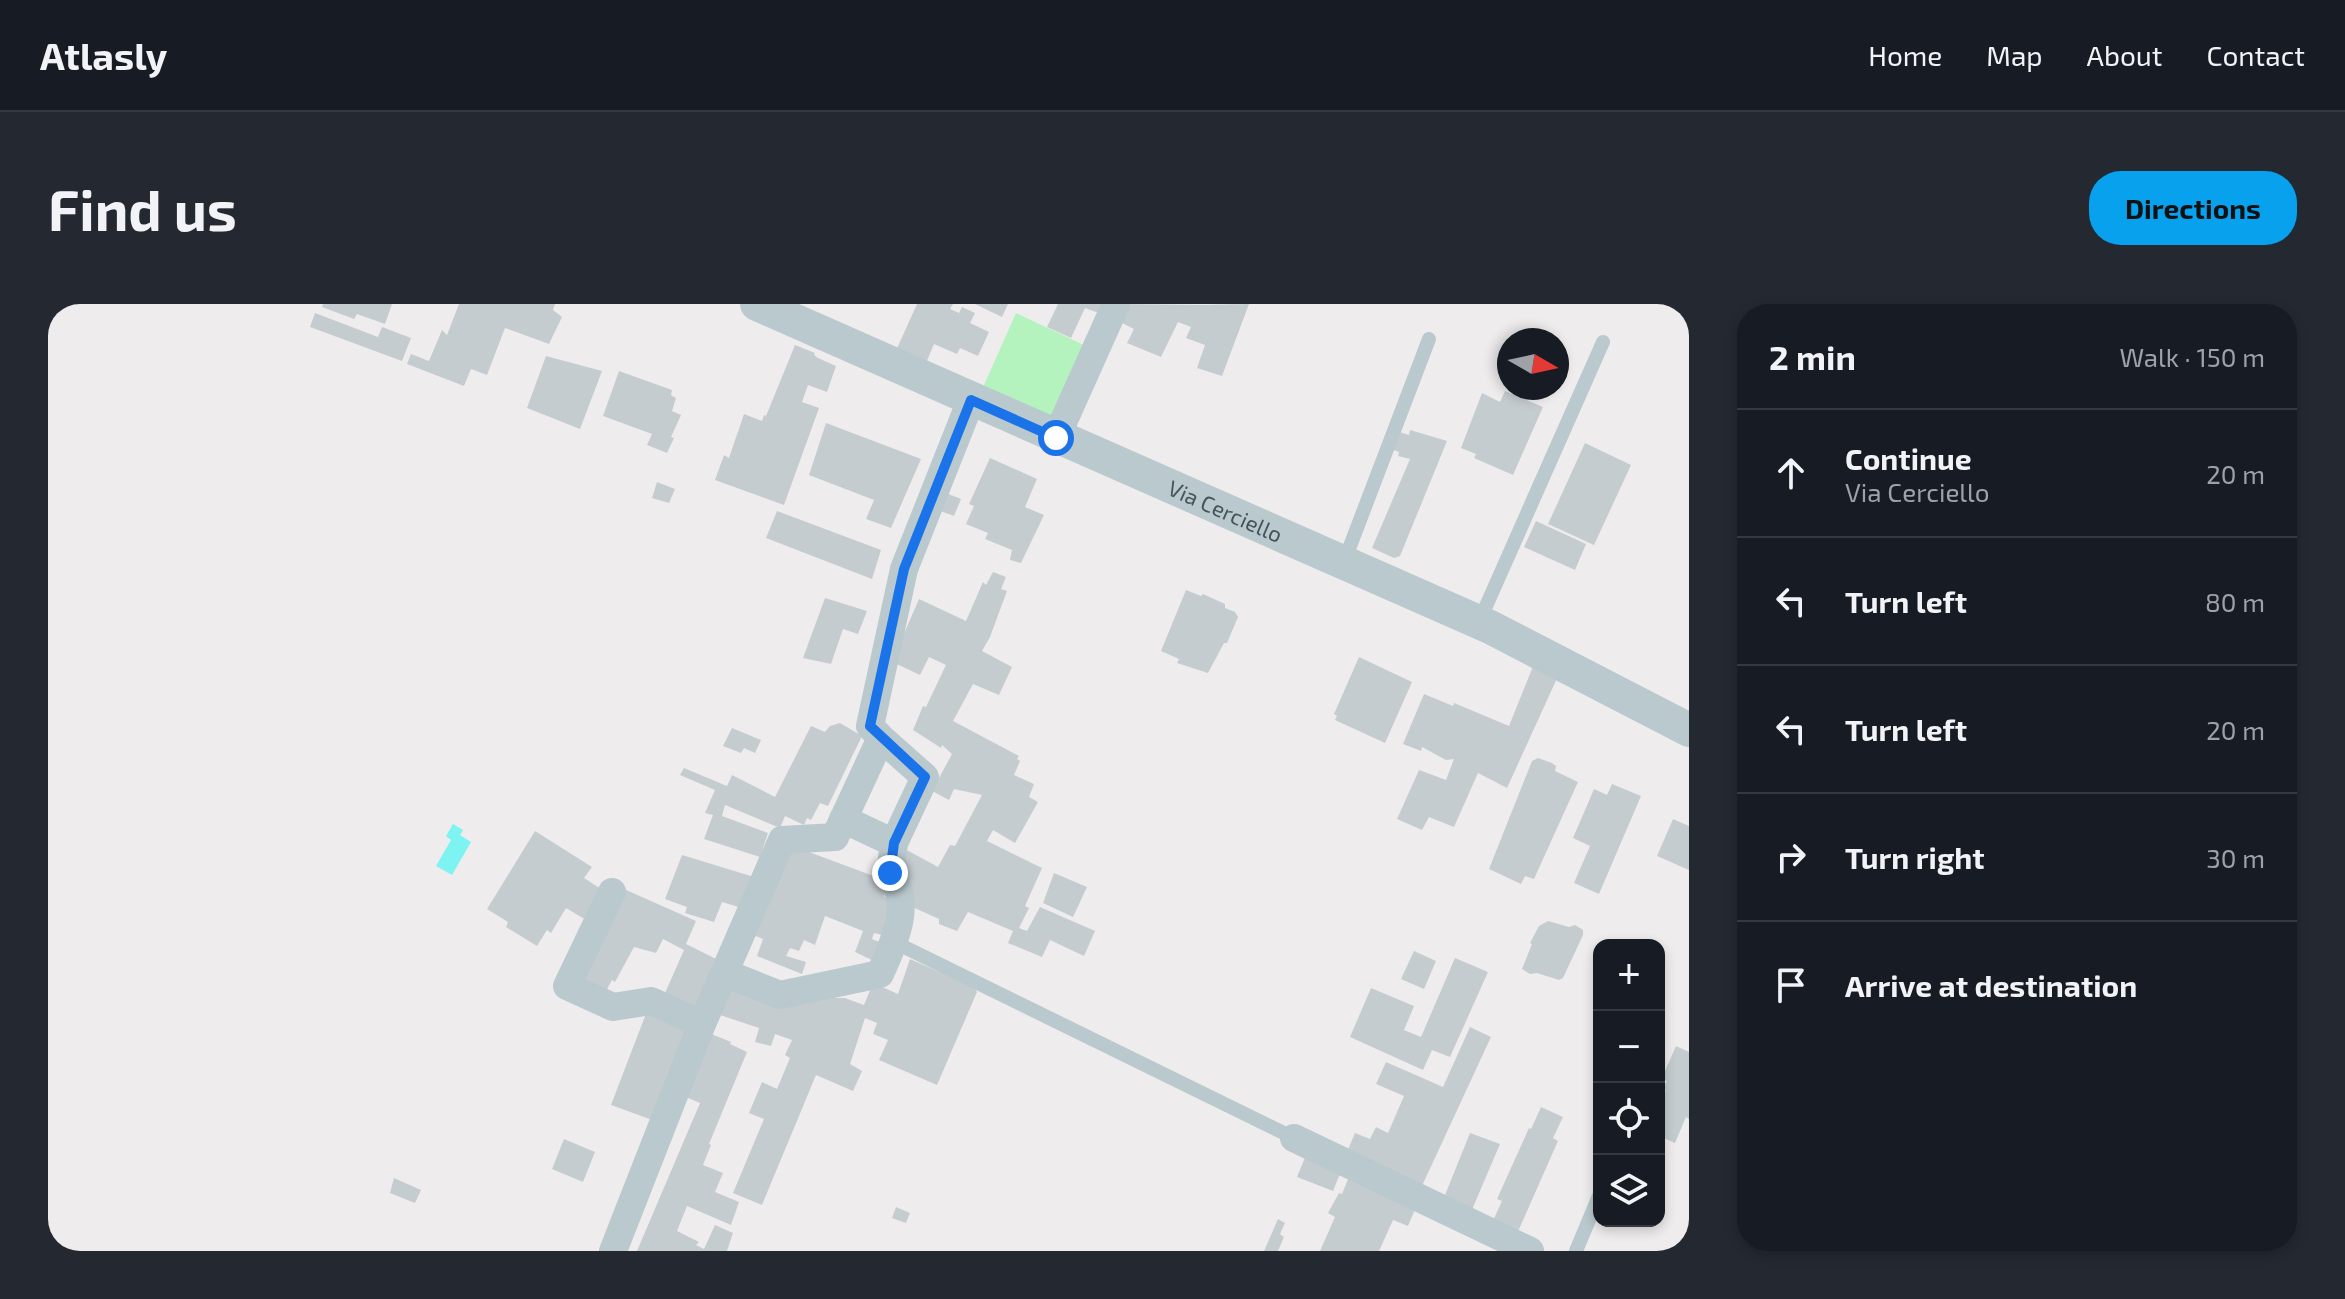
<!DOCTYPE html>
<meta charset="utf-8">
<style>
:root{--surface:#171b24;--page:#242831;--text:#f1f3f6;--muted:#9ea1a6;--line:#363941;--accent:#08a1ed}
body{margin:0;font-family:"Exo 2",sans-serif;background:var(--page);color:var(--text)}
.controls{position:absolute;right:24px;bottom:24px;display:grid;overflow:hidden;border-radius:16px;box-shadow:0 4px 12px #0003}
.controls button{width:72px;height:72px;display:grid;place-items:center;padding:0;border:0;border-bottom:2px solid var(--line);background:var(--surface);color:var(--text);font:40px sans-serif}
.compass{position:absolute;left:1449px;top:24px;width:72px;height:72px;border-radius:50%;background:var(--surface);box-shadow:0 4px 12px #0003;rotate:99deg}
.stop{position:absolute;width:24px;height:24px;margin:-18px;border:6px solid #1a73e8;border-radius:50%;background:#fff}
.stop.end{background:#1a73e8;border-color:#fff;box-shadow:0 2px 8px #0008}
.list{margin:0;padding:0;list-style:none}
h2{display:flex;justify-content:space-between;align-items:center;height:104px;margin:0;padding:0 32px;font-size:34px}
h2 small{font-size:26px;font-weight:400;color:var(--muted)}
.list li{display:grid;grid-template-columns:52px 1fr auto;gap:24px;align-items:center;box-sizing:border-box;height:128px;padding:0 32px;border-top:2px solid var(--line)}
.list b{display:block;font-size:30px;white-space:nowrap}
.list p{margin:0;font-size:26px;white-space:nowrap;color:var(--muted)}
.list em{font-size:26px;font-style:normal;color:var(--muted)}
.icon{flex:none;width:44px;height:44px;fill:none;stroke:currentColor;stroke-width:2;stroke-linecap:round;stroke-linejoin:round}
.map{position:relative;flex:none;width:1641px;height:947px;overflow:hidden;border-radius:32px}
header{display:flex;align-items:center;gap:48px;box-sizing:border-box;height:112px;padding:0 40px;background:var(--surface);border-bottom:2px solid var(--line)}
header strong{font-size:38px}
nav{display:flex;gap:44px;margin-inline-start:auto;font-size:28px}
.intro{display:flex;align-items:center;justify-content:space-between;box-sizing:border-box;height:192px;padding:0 48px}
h1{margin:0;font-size:56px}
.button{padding:20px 36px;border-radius:32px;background:var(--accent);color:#111;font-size:28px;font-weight:700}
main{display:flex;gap:48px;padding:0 48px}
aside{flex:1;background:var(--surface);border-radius:32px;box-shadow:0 4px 12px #0003}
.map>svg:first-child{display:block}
</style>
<header>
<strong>Atlasly</strong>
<nav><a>Home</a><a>Map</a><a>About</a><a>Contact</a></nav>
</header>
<div class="intro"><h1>Find us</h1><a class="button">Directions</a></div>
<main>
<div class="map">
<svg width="1641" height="947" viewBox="0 0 1641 947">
<rect width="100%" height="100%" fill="#efeced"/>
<path fill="#b4f3be" d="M968 9 1040 43 1008 115 932 90Z"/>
<path fill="#7df4f1" d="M405 520 415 526 412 531 423 538 404 571 388 562 403 536 398 532Z"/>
<path fill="#c5ccd0" d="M275 0H344L337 20 309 10 306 15 274 3Z
M411 0H507L505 6 514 13 501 40 457 24 439 71 423 65 416 82 359 60 363 50 381 57 394 26 399 31Z
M869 0H905L902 5 911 9 914 3 927 9 922 19 941 28 930 52 912 44 909 50 886 40 876 64 846 51Z
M927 0H960L954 13Z
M1010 0H1056L1051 9 1037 4 1023 34 999 23Z
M1073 0 1155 1 1201 0 1174 72 1149 64 1157 41 1138 34 1143 23 1130 18 1113 53 1079 39 1086 25 1066 15Z
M267 9 330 33 334 23 363 34 354 57 262 23Z
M747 41 767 49 766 51 770 54 788 62 779 88 760 81 754 98 771 104 736 201 667 176 676 151 681 154 696 110 714 117 716 111 718 112Z
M498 52 554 67 532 125 479 104Z
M571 67 624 86 623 91 628 94 624 107 633 111 623 133 626 134 619 149 599 141 604 130 555 112Z
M1457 87 1495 103 1465 171 1426 154 1428 150 1413 144 1434 89 1452 98Z
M778 119 873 155 843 224 818 215 826 196 761 171Z
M1362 126 1399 137 1352 252 1346 254 1324 244 1362 155 1350 152 1351 148 1343 145 1351 128 1361 131Z
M1537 139 1583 161 1546 241 1500 220Z
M942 154 989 175 977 203 996 211 973 259 962 256 964 246 937 235 940 229 918 220 926 202 921 200Z
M609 178 627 185 621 199 604 194Z
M893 187 913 195 906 212 887 205Z
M729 207 833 246 824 275 718 234Z
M1488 217 1538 240 1527 266 1476 243Z
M945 268 958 273 953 285 959 287 942 333 934 347 964 363 951 391 925 380 905 417 971 452 969 455 972 457 966 471 986 480 981 493 990 498 967 539 945 526 939 537 994 564 977 602 981 604 971 624 979 627 992 603 1047 627 1036 652 1002 636 994 653 960 639 965 627 920 608 909 627 891 620V615L860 601 851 571 855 544 890 563 902 541 907 542 934 491 906 485 901 496 884 487 904 450 894 441 893 444 865 426 875 402 878 403 898 361 881 353 872 371 838 355 852 339 871 295 918 317 935 278 938 281Z
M1138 286 1153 292 1155 290 1177 300V304L1187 308 1190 313 1179 339H1176L1160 369 1129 359 1131 355 1113 347Z
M777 294 819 307 810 330 795 325 783 360 755 354Z
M1311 353 1364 378 1337 439 1287 416 1289 412 1286 410Z
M1486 360 1511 370 1459 484 1430 469 1406 523 1381 513 1374 526 1349 515 1371 466 1398 476 1406 455 1398 456 1374 443 1373 447 1355 440 1376 390 1405 402 1406 399 1461 422Z
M792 419 814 432 780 502 772 499 763 516 759 514 756 521 737 512 732 524 677 501 674 512 720 529 712 553 656 535 665 511 657 509 667 486 632 471 636 464 679 482 684 471 727 493 763 422 777 428 782 422Z
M684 424 713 436 707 449 696 444 693 449 675 442Z
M1490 454 1504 459 1508 462 1507 467 1530 478 1486 575 1477 572 1473 580 1441 565 1484 457Z
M1564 480 1593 492 1551 590 1526 579 1542 542 1525 534 1546 485 1559 491Z
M1625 515 1641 522V566L1609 552Z
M487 527 544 563 536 574 556 587 538 616 518 604 503 629 499 626 489 642 458 623 460 618 439 605Z
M742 541 839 577 836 593 847 596 834 631 826 629 824 635 834 639 826 657 807 648 815 627 777 612 767 641 756 636 751 647 742 644 738 652 758 658 754 670 709 652 715 635 700 629Z
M634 551 706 573 694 604 674 598 666 618 637 609 639 603 617 595Z
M1006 569 1039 583 1025 613 995 599Z
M576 585 648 617 638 640 672 657 654 705 617 689 636 646 615 635 608 649 586 643 567 678 564 676 557 689 533 676Z
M1500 617 1521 623 1527 621 1535 626V631L1515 674 1511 676 1489 669 1482 670 1474 665 1484 640 1482 639 1491 622Z
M1366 647 1388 657 1376 685 1353 675Z
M1407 654 1440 668 1402 753 1384 746 1375 766 1302 733 1323 684 1366 702 1356 726 1373 733Z
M862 655 926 683 929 688 889 781 831 756 840 736 825 730 829 719 817 714 802 760 814 767 805 787 768 771 714 901 685 889 716 815 701 809 714 778 729 785 742 754 737 751 744 736 727 730 723 742 707 738 711 724 666 709 675 683 755 694H797L816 701 825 679 850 690Z
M599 707 643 725 607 817 563 801Z
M1422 723 1443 733 1373 884 1299 848 1307 829 1322 835 1328 823 1340 829 1356 792 1328 780 1338 758 1395 783Z
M656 727 683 738 682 740 699 748 661 840 663 841 655 861 675 869 667 888 691 898 683 921 639 902 629 927 651 938 648 941 656 945 667 921 685 929 679 947H589L652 799 633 791Z
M1628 742 1641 748V815L1638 813 1627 839 1611 832V815L1616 804 1612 802 1618 786 1615 785 1619 777 1614 774Z
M1493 803 1515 813 1505 834 1510 837 1468 932 1443 921 1454 897 1449 895 1481 824 1483 825Z
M1422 829 1452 840 1423 908 1395 896Z
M516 835 547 848 535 878 504 865Z
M1258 851 1294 865 1285 887 1249 873Z
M1303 868 1370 898 1360 922 1345 916 1331 947H1272L1287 913 1280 909 1291 889 1294 890Z
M346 874 373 886 367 899 342 889Z
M848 903 862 909 858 919 844 914Z
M1230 915 1237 919 1232 930 1236 933 1230 947H1216Z"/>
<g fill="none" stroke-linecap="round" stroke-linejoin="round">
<path stroke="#b9c9cd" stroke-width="14" d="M1296 258 1381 35
M1431 318 1555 38
M846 638 1246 834
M1528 947 1551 892"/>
<path stroke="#b9c9cd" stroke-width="28" d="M1008 134 1068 0
M795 515 846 539 877 473 833 434
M564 588 519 682 565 703 603 697 654 720
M677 669 732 691 832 670C846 638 865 601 842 569L846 539
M1246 834 1482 947
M565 947 654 720 734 536 787 533 833 434 822 422 856 265 923 96"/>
<path stroke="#b9c9cd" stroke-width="34" id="s1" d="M709 0 1442 323 1641 426"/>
</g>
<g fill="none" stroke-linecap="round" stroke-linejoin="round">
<path stroke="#1a73e8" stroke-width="10" d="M842 569 846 539 877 473 822 422 856 265 923 96 1008 134"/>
</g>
<g text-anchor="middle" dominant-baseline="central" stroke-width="8" stroke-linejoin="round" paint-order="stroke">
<g font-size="22" fill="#43555b" stroke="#fff">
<text stroke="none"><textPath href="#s1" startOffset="512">Via Cerciello</textPath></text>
</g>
</g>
</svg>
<div class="controls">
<button>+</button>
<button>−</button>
<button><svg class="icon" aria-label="locate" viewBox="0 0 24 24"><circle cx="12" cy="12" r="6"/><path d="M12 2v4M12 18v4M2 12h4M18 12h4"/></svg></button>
<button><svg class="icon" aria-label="layers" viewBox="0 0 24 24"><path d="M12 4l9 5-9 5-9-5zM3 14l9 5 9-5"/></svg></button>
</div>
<svg class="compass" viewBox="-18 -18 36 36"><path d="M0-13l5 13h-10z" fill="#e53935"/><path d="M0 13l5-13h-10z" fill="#9ea1a6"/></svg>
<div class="stop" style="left:1008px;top:134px"></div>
<div class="stop end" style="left:842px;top:569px"></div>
</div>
<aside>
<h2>2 min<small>Walk · 150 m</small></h2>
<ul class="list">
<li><svg class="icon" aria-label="ahead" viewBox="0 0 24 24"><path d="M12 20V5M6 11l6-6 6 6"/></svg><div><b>Continue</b><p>Via Cerciello</p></div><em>20 m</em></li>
<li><svg class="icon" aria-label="left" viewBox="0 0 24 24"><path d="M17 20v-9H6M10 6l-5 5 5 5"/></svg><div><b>Turn left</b></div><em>80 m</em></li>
<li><svg class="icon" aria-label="left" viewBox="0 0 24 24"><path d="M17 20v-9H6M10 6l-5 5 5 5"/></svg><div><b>Turn left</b></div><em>20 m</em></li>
<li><svg class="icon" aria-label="right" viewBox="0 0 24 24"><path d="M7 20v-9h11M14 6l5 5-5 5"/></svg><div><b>Turn right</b></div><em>30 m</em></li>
<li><svg class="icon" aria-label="arrive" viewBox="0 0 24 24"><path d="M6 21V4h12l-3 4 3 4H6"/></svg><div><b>Arrive at destination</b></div></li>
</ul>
</aside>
</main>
